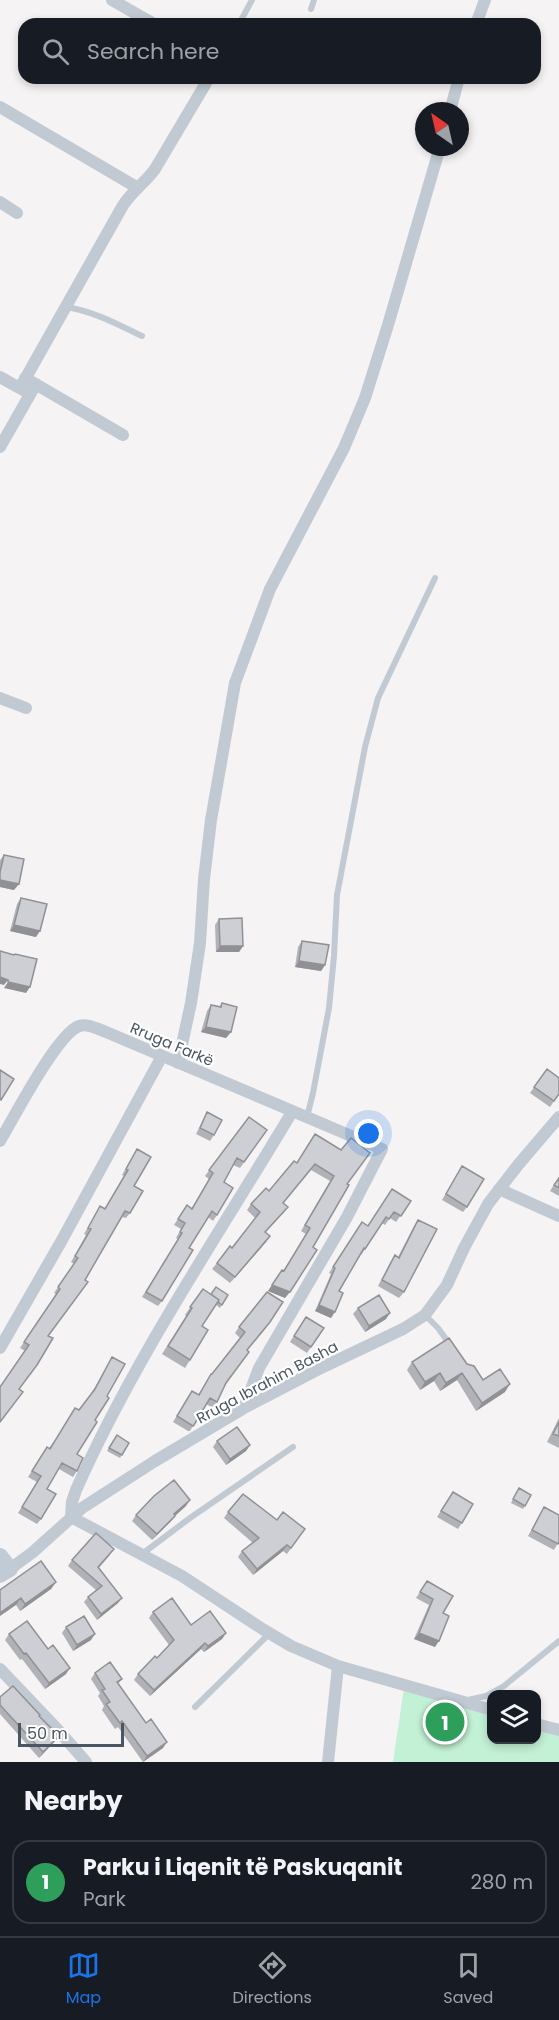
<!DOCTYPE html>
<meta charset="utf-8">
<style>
:root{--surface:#171b24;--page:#242831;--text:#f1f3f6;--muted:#9ea1a6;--line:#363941;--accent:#1a73e8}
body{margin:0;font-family:Poppins,sans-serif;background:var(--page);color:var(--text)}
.controls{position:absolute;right:18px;bottom:18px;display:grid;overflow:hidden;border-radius:12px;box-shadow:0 3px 9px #0003}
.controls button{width:54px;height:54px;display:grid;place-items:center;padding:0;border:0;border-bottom:2px solid var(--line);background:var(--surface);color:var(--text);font:30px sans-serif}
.compass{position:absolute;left:415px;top:102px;width:54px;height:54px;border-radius:50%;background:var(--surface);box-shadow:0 3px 9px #0003;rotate:326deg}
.scale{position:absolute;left:18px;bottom:15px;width:106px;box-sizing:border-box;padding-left:6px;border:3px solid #4a5661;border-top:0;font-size:16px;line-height:21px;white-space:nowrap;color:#4a5661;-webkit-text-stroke:4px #fff;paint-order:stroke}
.you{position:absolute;left:369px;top:1134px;width:21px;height:21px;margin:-15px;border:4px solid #fff;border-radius:50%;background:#1a73e8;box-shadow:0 0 0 9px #1a73e833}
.badge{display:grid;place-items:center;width:39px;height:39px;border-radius:50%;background:var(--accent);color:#fff;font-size:20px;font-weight:700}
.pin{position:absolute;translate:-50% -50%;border:3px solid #fff;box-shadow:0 2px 6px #0006}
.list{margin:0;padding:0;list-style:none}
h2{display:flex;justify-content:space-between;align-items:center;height:78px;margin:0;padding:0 24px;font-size:26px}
h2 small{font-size:20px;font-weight:400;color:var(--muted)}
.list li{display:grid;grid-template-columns:39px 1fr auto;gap:18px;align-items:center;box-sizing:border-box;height:84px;margin:0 12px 12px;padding:0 12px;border:2px solid var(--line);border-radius:18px}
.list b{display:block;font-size:22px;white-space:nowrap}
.list p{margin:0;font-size:20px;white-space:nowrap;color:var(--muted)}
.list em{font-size:20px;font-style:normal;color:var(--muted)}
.icon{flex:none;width:33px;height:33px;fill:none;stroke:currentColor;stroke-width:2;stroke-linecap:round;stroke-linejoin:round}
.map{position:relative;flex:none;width:559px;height:1762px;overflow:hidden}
.search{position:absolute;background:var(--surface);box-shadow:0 3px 9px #0003;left:18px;right:18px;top:18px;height:66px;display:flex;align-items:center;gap:15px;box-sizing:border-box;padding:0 21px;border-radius:18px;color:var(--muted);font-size:22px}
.sheet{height:174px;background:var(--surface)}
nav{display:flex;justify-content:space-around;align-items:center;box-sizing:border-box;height:84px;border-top:2px solid var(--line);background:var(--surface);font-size:16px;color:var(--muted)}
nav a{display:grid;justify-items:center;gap:3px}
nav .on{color:var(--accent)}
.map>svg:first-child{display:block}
</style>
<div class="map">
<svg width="559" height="1762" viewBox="0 0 559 1762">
<rect width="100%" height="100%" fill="#f5f3f3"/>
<path fill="#c3f1d5" d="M404 1688 491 1714 492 1740H536L537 1729 559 1735V1762H393Z"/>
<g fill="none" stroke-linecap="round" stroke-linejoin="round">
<path stroke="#c1cad2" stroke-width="6" d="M311 9 314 0
M239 24 252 0
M66 307C93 311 117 324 142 336
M307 1117 313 1093 329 1008 334 956 337 895 365 747 378 698 435 578
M425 1315 438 1328 451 1346
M142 1554 190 1518 293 1447
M468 1700 486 1696 504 1686 559 1641
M195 1707 269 1634"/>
<path stroke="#c1cad2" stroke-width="12" d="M112 0 154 24
M476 24 485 0
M0 107 138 188
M450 111 459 78
M0 202 17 213
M0 377 25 391
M25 378 123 435
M20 388 122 207C131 192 145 183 155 169L209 78
M0 447 36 384
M0 698 26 708
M178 1063 191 1003 200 943 204 879 211 820 235 683 270 589 344 448 365 398 388 325 440 147
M292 1112C218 1236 135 1357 76 1490L72 1502 71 1517 182 1576 264 1630 291 1646 338 1666 492 1710
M0 1141C13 1119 57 1034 79 1026 87 1023 98 1029 106 1032L382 1149 347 1217 259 1368 244 1408
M499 1189 559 1216
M0 1348 62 1240 162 1056
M10 1569 33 1552 82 1508 155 1461 244 1408 323 1367 403 1329 425 1315 447 1285 464 1248 488 1204 518 1165 559 1117
M0 1669 58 1730 86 1762
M536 1724 559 1730
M328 1762 338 1666"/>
<path stroke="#c1cbd6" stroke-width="16" d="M0 1556 10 1569 0 1575"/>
</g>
<path fill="#b0b2b7" d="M4 855 14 890 0 887V860Z
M21 898 36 937 10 931 17 904Z
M219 919 243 946 239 952H216L215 925Z
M302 941 325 965 321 971 295 967 298 947Z
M222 1003 231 1032 226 1038 201 1032 207 1011 211 1005 219 1007Z
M547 1069 559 1094 550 1107 530 1093Z
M207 1112 214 1135 210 1141 196 1134Z
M249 1117 267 1130 240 1168 233 1165 224 1182 217 1215 213 1221 208 1217 189 1248 162 1301 158 1306 142 1297 178 1239 176 1238 181 1229 174 1225 187 1205 192 1208 209 1179 205 1176Z
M311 1140 347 1184 285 1298 268 1291 282 1270 283 1271 306 1234 301 1231 330 1181 311 1170 283 1203V1213L265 1233 266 1242 230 1283 212 1269 217 1263 232 1248 255 1218 247 1210 251 1204 269 1191 297 1163Z
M137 1149 134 1186 130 1213 126 1218 122 1217 25 1351 20 1348 56 1294 54 1293 74 1264 71 1262 86 1235 84 1234 100 1206 105 1209 124 1176 122 1175Z
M462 1166 467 1207 463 1212 442 1200Z
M559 1177V1196L550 1191Z
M411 1201 396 1222 390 1218 385 1225 382 1223 365 1249 361 1255H360L339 1291 331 1318 315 1311 331 1274 329 1273 362 1222 367 1226Z
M418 1220 404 1292 399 1298 378 1286 391 1261 395 1255 398 1257 414 1226Z
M203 1289 211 1294 228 1295 220 1308 216 1305 202 1326 190 1360 185 1368 162 1354 186 1316 185 1315Z
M358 1308 386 1319 365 1332 353 1314Z
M306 1317 324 1328 307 1353 290 1342Z
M239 1327 266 1328 247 1350 226 1384 217 1402 213 1408 206 1404 190 1431H188L173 1422 192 1391 198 1395 211 1374H212L240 1338 235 1333Z
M112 1357 95 1420 77 1454V1471L73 1477 59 1469 47 1489 41 1519 37 1524 18 1513 37 1482 28 1477 47 1447 49 1448 91 1394Z
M412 1362 467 1364 483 1380 505 1392 476 1411 457 1380 440 1391 434 1381 420 1390 407 1370Z
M559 1418V1448L547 1442Z
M117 1435 129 1443 120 1458 107 1451Z
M217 1441 250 1445 246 1451 226 1465 213 1447Z
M517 1491 525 1506 523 1509 511 1503Z
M453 1492 462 1523 458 1529 437 1517Z
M186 1506 175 1516 171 1521 152 1540 132 1521 136 1515Z
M544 1507 559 1541 554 1550 528 1536Z
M228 1512 277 1520 305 1529 287 1554 283 1551 253 1575 238 1557 242 1551 253 1543 224 1518Z
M110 1555 99 1568 118 1603 97 1620 84 1602 88 1597 96 1590 68 1566 72 1560Z
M427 1581 443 1613 435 1647 414 1639 429 1605 416 1598Z
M56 1582 51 1589 20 1611 16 1605 0 1590Z
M153 1612 191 1625 226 1633 222 1639 204 1652 201 1649 150 1696 134 1680 138 1674 157 1658 169 1645 149 1618Z
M66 1627 91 1640 73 1651 62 1633Z
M9 1634 48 1649 66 1674 45 1689 22 1659 20 1660 5 1640Z
M95 1673 122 1679 118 1684 163 1748 143 1762 118 1727 115 1729 102 1710 104 1706 98 1696 100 1693 91 1679Z
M0 1697 39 1716 55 1741 39 1758 0 1714Z"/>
<path fill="#909195" d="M0 880 19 884 14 890 0 887Z
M14 925 40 931 36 937 10 931Z
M220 946H243L239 952H216Z
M299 961 325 965 321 971 295 967Z
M0 977 8 980 4 985 0 984Z
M8 982 30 987 26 993 4 988Z
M206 1027 231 1032 226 1038 201 1032Z
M270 1236 266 1242 230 1283 235 1277Z
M272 1285 290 1292 285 1298 268 1291Z
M319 1305 335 1312 331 1318 315 1311Z
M390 1313 386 1319 365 1332 369 1326Z
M440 1373 434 1381 420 1390 425 1382Z
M462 1373 457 1380 440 1391 446 1383Z
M510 1384 505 1392 476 1411 482 1403Z
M250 1445 246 1451 226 1465 230 1459Z
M190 1500 186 1506 170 1520 174 1514Z
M175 1516 171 1521 152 1540 157 1534Z
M287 1545 283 1551 253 1575 257 1569Z
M56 1582 51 1589 20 1611 25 1604Z
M21 1598 16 1605 0 1616V1613Z
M122 1598 118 1603 97 1620 101 1614Z
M226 1633 222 1639 204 1652 208 1646Z
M419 1633 439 1641 435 1647 414 1639Z
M95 1634 91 1640 73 1651 77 1645Z
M205 1643 201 1649 150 1696 154 1690Z
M70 1668 66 1674 45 1689 49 1683Z
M59 1736 55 1741 39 1758 43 1752Z
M167 1742 163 1748 143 1762 147 1756Z"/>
<path fill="#cdcfd5" stroke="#909195" stroke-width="1.5" d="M4 855 24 859 19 884 0 880V872Z
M21 898 47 904 40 931 14 925Z
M242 918 243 946H220L219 919Z
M302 941 329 945 325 965 299 961Z
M0 951 14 955 15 954 37 959 30 987 8 982V980L0 977Z
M222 1003 237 1007 231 1032 206 1027 211 1005 221 1007Z
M547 1069 559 1078V1094L554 1101 534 1087Z
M0 1070 14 1079 1 1100 0 1099Z
M207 1112 222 1120 214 1135 200 1128Z
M249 1117 267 1130 244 1162 237 1158 224 1182 233 1188 217 1215 212 1211 189 1248 193 1250 162 1301 146 1292 182 1233 180 1232 185 1223 178 1219 187 1205 192 1209 213 1173 209 1170Z
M315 1134 341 1150 351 1138 370 1153 347 1184 349 1185 313 1247 317 1250 290 1292 272 1285 282 1270 284 1271 310 1228 305 1225 334 1176 315 1164 283 1203 288 1207 265 1232 270 1236 235 1277 217 1263 230 1246 232 1248 260 1212 251 1204 266 1188 269 1191 294 1161 297 1163Z
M137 1149 151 1157 134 1186 143 1191 130 1213 125 1211 85 1280 88 1282 48 1336 53 1338 37 1365 19 1389 23 1392 0 1422V1387L29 1345 24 1342 60 1289 58 1287 78 1258 75 1256 91 1229 88 1228 100 1206 105 1209 128 1170 126 1169Z
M462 1166 484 1179 467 1207 446 1194Z
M559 1178V1188L554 1185Z
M392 1189 411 1201 401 1216 394 1212 389 1219 386 1217 365 1249 364 1248 339 1291 343 1293 335 1312 319 1305 335 1268 333 1267 362 1222 368 1226Z
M418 1220 437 1229 404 1292 382 1280 395 1255 399 1258Z
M216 1287 228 1295 222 1305 218 1302 219 1300 211 1294Z
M203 1289 219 1300 202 1326 208 1330 190 1360 168 1346 192 1308 190 1307Z
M267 1292 283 1302 270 1322 247 1350 249 1352 226 1383 217 1402 210 1398 194 1425 193 1426 177 1416 192 1391 199 1395 211 1374H212L245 1332 239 1327Z
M379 1295 390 1313 369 1326 358 1308Z
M306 1317 324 1328 311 1347 294 1336Z
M449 1338 467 1364 474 1366 483 1380 500 1369 510 1384 482 1403 462 1373 446 1383 440 1373 425 1382 412 1362Z
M112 1357 125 1364 107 1396 109 1398 95 1420 97 1422 77 1454 83 1458 77 1471 62 1463 47 1489 56 1494 41 1519 22 1507 41 1476 32 1471 47 1447 50 1449 75 1408 79 1410 95 1389Z
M559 1422V1436L553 1434Z
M237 1427 250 1445 230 1459 217 1441Z
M117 1435 129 1443 122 1455 109 1448Z
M174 1480 190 1500 174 1514 175 1516 157 1534 136 1515 154 1496Z
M519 1488 531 1495 525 1506 513 1499Z
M453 1492 473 1504 462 1523 441 1511Z
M243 1494 277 1520 283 1512 305 1529 291 1548 287 1545 257 1569 242 1551 259 1538 228 1512Z
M544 1507 559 1515V1541L558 1544 532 1530Z
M96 1533 114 1549 98 1567 122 1598 101 1614 88 1597 102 1586 72 1560Z
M41 1561 56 1582 25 1604 21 1598 0 1613V1590Z
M427 1581 453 1596 443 1613 449 1616 439 1641 419 1633 433 1599 420 1592Z
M172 1598 191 1625 210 1611 226 1633 208 1646 205 1643 154 1690 138 1674 155 1656 157 1658 174 1640 153 1612Z
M84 1616 95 1634 77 1645 66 1627Z
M27 1621 48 1649 53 1645 70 1668 49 1683 26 1653 24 1654 9 1634Z
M110 1662 122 1679 117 1682 146 1723 151 1719 167 1742 147 1756 122 1721 120 1723 106 1704 110 1702 102 1690 105 1689 95 1673Z
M13 1686 40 1715 39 1716 59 1736 43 1752 0 1705V1697Z"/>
<g text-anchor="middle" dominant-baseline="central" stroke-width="4.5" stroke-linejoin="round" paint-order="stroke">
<g font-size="15" fill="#4a5661" stroke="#fff">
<text transform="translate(172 1044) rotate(23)">Rruga Farkë</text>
<text transform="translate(267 1382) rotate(-28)">Rruga Ibrahim Basha</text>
</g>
</g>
</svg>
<div class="controls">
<button><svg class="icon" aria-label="layers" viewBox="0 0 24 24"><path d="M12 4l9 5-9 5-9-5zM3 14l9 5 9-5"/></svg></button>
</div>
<svg class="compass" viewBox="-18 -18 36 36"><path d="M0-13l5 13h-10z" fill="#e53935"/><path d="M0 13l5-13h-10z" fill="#9ea1a6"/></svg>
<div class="scale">50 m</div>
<div class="you"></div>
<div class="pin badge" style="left:445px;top:1722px;background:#2e9e5b">1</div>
<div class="search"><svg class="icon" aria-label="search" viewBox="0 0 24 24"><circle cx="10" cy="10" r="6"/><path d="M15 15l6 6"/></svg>Search here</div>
</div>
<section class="sheet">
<h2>Nearby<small></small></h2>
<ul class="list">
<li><span class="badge" style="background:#2e9e5b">1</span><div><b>Parku i Liqenit të Paskuqanit</b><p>Park</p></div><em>280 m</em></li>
</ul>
</section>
<nav>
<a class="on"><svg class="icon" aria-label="map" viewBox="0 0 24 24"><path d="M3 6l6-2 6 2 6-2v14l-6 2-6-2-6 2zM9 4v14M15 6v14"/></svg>Map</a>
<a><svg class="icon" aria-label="directions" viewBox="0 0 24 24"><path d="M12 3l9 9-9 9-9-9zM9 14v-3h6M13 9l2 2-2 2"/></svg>Directions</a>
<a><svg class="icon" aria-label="saved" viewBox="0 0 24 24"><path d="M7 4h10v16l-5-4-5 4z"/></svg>Saved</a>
</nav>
